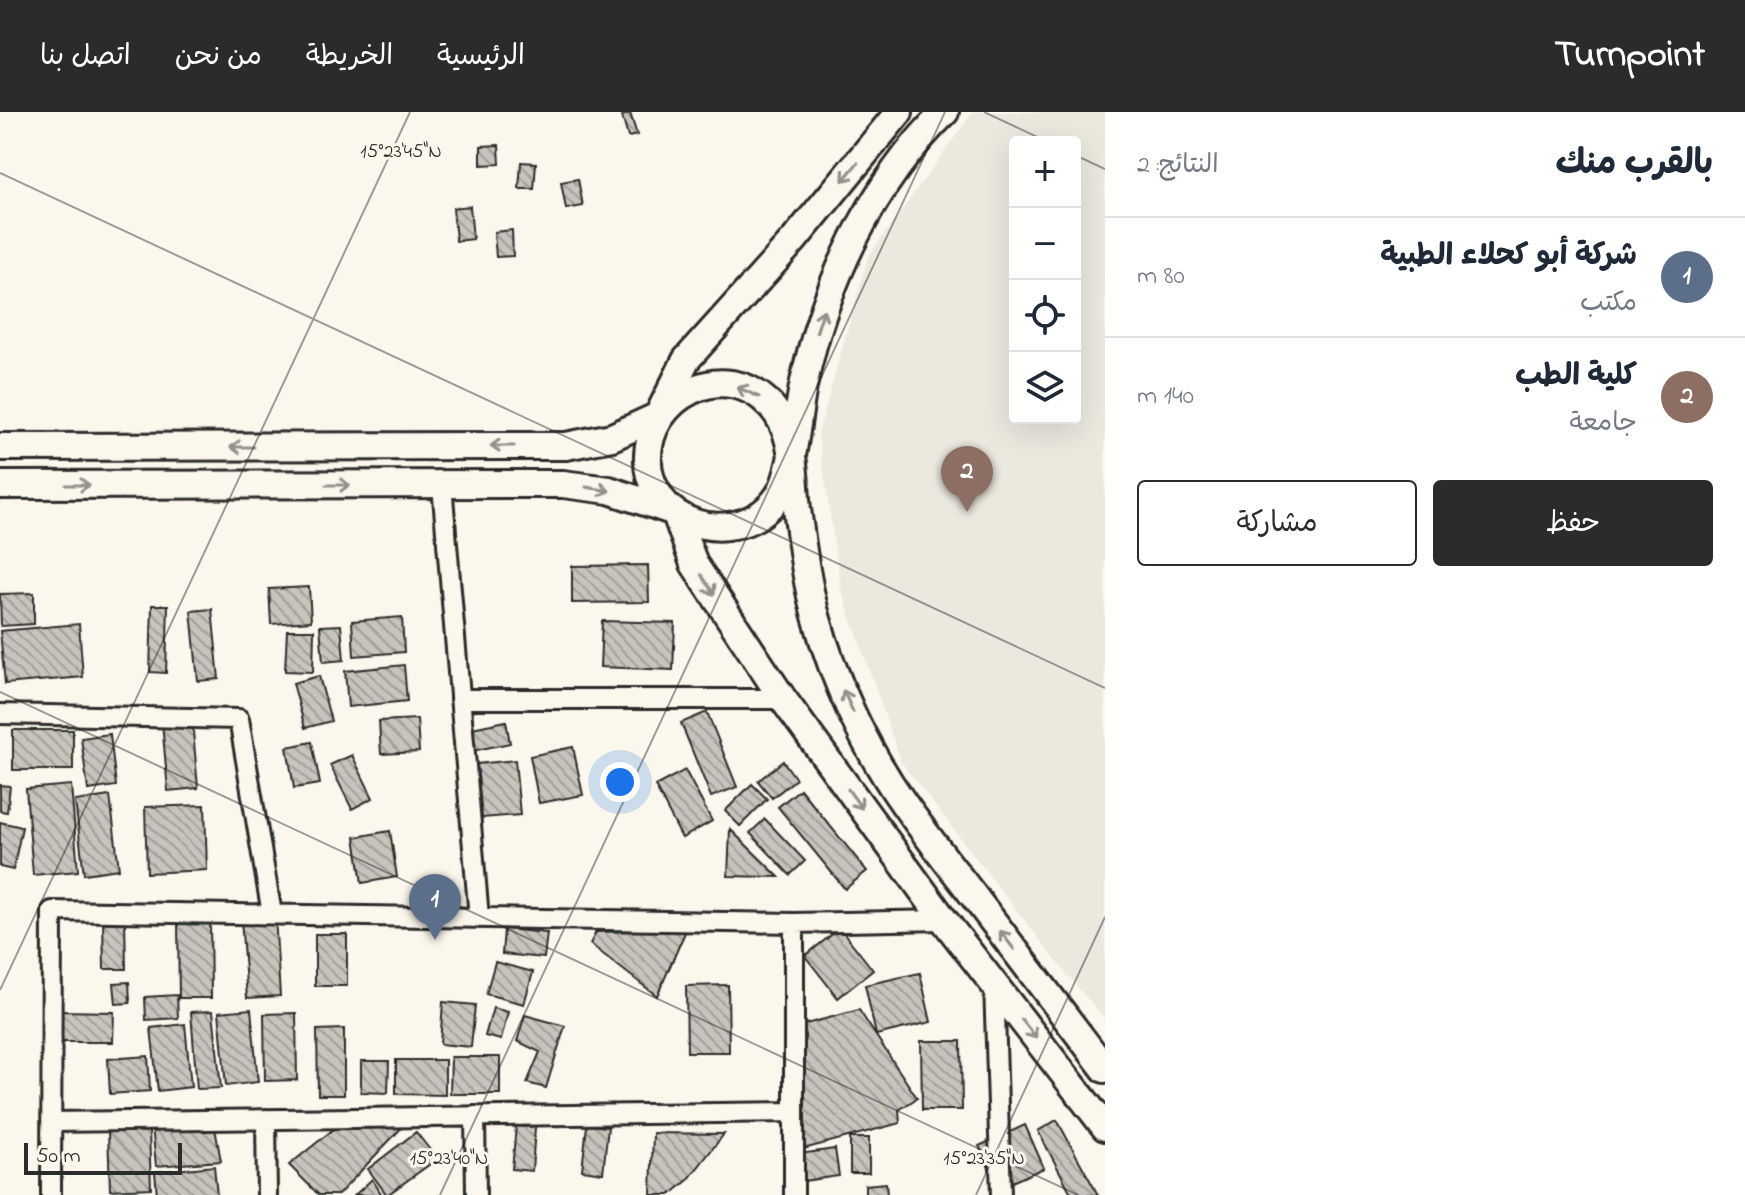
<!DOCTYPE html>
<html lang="ar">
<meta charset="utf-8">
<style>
:root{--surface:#fff;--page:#f2f2f3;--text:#1f2937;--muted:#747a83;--line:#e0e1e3;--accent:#2b2b2b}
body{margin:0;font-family:"Indie Flower","Playpen Sans Arabic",sans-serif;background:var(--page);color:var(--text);direction:rtl}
.controls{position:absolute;right:24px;top:24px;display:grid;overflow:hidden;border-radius:8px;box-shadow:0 8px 32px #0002}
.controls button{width:72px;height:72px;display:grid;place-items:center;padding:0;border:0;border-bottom:2px solid var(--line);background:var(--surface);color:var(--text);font:40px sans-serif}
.scale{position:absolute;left:24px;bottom:20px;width:158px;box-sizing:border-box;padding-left:8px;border:4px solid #2b2b2b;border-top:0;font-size:22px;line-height:28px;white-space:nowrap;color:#2b2b2b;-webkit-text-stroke:6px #fbf7ec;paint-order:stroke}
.you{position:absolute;left:620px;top:670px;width:28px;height:28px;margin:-20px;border:6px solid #fff;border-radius:50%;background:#1a73e8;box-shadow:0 0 0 12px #1a73e833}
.badge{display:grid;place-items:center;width:52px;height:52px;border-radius:50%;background:var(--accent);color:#fff;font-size:26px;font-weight:700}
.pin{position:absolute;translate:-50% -66px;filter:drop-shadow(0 2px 4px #0008)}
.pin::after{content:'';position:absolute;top:42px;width:28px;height:24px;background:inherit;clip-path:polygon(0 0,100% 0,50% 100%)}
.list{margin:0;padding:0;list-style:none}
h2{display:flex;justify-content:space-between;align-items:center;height:104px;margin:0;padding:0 32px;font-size:34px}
h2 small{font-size:26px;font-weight:400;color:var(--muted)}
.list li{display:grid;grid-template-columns:52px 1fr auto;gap:24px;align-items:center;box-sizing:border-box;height:120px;padding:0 32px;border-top:2px solid var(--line)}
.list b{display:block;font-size:30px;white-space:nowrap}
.list p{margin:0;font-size:26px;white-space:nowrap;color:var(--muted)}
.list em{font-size:26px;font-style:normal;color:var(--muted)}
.actions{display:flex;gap:16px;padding:24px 32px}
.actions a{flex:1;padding:18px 0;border:2px solid var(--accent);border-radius:8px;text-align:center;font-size:28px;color:var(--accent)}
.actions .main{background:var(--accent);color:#fff}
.icon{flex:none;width:44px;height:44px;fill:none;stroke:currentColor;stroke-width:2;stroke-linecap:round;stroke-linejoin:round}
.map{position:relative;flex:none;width:1105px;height:1083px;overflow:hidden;direction:ltr}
header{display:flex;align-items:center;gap:48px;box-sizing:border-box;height:112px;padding:0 40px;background:var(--accent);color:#fff}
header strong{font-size:38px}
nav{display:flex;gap:44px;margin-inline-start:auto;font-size:28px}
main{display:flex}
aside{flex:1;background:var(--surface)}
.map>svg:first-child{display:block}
</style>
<header>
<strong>Turnpoint</strong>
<nav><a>الرئيسية</a><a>الخريطة</a><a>من نحن</a><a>اتصل بنا</a></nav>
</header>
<main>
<aside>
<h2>بالقرب منك<small>النتائج: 2</small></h2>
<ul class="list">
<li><span class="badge" style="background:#5c6f8a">1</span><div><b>شركة أبو كحلاء الطبية</b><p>مكتب</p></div><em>80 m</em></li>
<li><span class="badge" style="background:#8d6e63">2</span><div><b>كلية الطب</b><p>جامعة</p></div><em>140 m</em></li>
</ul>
<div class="actions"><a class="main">حفظ</a><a>مشاركة</a></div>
</aside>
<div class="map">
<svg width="1105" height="1083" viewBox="0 0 1105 1083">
<defs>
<pattern id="building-back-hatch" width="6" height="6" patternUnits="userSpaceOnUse" patternTransform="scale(2)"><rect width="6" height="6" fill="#c7c4bc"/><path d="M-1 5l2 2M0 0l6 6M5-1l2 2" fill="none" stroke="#a29f99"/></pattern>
</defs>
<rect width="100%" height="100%" fill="#fbf7ec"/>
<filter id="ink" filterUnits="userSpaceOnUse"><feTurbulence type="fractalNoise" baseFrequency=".0125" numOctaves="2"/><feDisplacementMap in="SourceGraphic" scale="16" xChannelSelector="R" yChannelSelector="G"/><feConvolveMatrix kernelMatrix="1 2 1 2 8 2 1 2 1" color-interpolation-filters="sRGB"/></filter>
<g filter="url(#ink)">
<path fill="#ebe8de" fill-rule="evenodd" d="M973 0H1105V907L1068 864 901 650 841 477 818 322 868 145ZM1015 30H1075V306H1015Z"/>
<path fill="url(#building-back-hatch)" stroke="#2b2b2b" stroke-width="2" d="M630 1 637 23 628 25 622 4Z
M499 33 500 52 481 53V34Z
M521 50 536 51 534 77H519Z
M578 67 583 94 566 97 561 70Z
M470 94 473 127 456 129 453 96Z
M512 118 513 144 496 145 494 120Z
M648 453 649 490 572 491V454Z
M309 475 311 509 271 512 269 477Z
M34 481V512L1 514 0 482Z
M152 493H168L166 561 150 560Z
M212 497 219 567 198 569 191 499Z
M402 505 404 540 354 544 352 509Z
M602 509 675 511 673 558 600 555Z
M79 512 83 565 5 572 0 519Z
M341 513 344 548 323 550 320 514Z
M287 518H314L313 560 285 559Z
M404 553 407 589 348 595 345 559Z
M319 564 331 609 305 616 293 571Z
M707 600 737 675 711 685 681 611Z
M192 607 198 676 168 679 162 610Z
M417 607 419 640 381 642 379 609Z
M506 609 510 631 472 639 467 617Z
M13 618H73V658H13Z
M110 622 116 674 88 678 81 626Z
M312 630 320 672 294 676 287 635Z
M573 635 583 683 539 691 530 644Z
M352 643 373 686 352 697 330 653Z
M515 648 520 703 482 706 477 652Z
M783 649 796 667 772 686 758 669Z
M685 658 712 709 682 726 655 674Z
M752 672 767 687 740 714 725 699Z
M0 673 10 674 7 700 0 699Z
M71 673 78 759 33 763 26 677Z
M800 677 867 759 845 777 778 695Z
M110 684 119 757 84 762 75 689Z
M205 693 207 758 147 761 145 695Z
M765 707 805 749 790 763 750 721Z
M0 710 22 715 13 758 0 755Z
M730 717 779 765 728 764Z
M390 719 397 765 362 771 355 725Z
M275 804 280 884 247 886 241 807Z
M103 807H125L126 857H104Z
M210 809 211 886H179L178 810Z
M840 816 873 858 838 886 805 844Z
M504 817 547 821 544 846 502 842Z
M686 818 657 884 590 832 596 820Z
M315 822H347V874H315Z
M495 850 533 860 524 892 486 882Z
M920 861 931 910 876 923 865 873Z
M129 870 130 891 116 892 114 871Z
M728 873 729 940H687L686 874Z
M177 883 178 906 146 908 145 885Z
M443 890 475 893 471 935 440 932Z
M493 896 508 900 501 928 485 924Z
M251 897 258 970 226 974 219 900Z
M859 898 917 986 899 998 900 1011 800 1038 798 914Z
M58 899 114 900 113 930H57Z
M213 899 221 976 197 977 191 900Z
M296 901 297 968 265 969 264 902Z
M525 903 565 914 546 976 527 971 540 940 517 929Z
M185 912 191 975 158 979 151 916Z
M344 917V983H318L317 918Z
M921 929H961L962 998H922Z
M148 944 150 979 110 982 108 947Z
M451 945H500V982H450Z
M396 948H445V983L396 982Z
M361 949H389L388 981 361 980Z
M1057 1008 1098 1083H1072L1038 1019Z
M407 1010 338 1083H319L289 1053 340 1012Z
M152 1013 215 1016 221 1049 156 1054Z
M587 1013 608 1015 603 1061 582 1058Z
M1025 1013 1044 1056 998 1076 979 1034Z
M516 1014 535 1015 532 1059 512 1057Z
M149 1018 151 1076 110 1078 108 1019Z
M416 1020 437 1047 387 1083 368 1057Z
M653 1021 724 1022 688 1068 670 1083H651Z
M850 1026H869V1061H850Z
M835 1037 839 1064 803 1069 799 1042Z
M214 1054 217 1083H157L155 1060Z
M372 1067 382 1083H355Z
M886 1071 887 1083H865V1073Z"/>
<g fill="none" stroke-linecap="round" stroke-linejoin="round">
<g stroke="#2b2b2b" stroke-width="24">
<path id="street" d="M442 373 479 806
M460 587H783
M0 602 239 607 272 802
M794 811V1083
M994 872 1001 1083
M475 1004 476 1083
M266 1007 267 1083
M52 1010 794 1000
M51 1083 52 799 794 811 944 808"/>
</g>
<g stroke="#2b2b2b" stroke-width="32">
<path id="secondary" d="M945 0C872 71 825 172 804 270 797 300 794 360 779 383 757 417 709 424 677 402 661 392 648 369 648 350 645 285 725 243 771 294 796 321 793 363 797 397 802 432 806 469 816 504 834 569 865 637 904 692 928 726 954 758 979 791 1021 846 1063 902 1105 957
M0 335 566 334 612 325 658 304 686 248 794 128 899 0
M0 373 563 372 609 378 672 399
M676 402 694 452 783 587 944 808 1105 1015"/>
</g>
<use href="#street" stroke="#fbf7ec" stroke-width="18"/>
<use href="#secondary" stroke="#fbf7ec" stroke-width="26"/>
</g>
<defs><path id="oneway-shaft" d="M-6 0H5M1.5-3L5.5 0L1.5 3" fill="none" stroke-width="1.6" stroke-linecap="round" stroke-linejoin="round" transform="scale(2)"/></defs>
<g stroke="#93918c">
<use href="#oneway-shaft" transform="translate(850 60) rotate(130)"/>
<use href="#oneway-shaft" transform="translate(820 209) rotate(-72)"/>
<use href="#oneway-shaft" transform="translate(748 280) rotate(-156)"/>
<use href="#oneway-shaft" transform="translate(502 334) rotate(180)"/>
<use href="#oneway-shaft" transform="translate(242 335) rotate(180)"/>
<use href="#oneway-shaft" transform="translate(78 373)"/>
<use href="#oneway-shaft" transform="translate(338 373)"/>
<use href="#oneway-shaft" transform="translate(598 377) rotate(9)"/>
<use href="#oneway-shaft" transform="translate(708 473) rotate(57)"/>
<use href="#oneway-shaft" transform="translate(848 589) rotate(-115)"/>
<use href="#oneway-shaft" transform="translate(855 687) rotate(54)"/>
<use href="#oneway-shaft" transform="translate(1007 828) rotate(-127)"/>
<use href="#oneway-shaft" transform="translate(1029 917) rotate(52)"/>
</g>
</g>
<path fill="none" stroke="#2b2b2b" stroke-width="2" stroke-opacity="0.45" d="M984 0 1048 30M1075 43 1105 57M0 61 1105 576M0 580 1078 1083M0 878 410 0M440 1083 945 0M976 1083 1105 805"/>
<g font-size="20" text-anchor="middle" fill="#2b2b2b" stroke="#fbf7ec" stroke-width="6" stroke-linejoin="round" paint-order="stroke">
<text x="401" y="45">15°23'45"N</text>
<text x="449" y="1052">15°23'40"N</text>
<text x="984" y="1052">15°23'35"N</text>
</g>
</svg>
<div class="controls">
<button>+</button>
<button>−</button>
<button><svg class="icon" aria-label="locate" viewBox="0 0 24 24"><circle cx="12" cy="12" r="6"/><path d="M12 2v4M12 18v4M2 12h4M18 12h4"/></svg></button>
<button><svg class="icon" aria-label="layers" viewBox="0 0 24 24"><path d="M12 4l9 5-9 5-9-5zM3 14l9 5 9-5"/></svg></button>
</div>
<div class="scale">50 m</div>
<div class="you"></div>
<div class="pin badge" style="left:435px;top:828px;background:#5c6f8a">1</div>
<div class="pin badge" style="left:967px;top:400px;background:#8d6e63">2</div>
</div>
</main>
